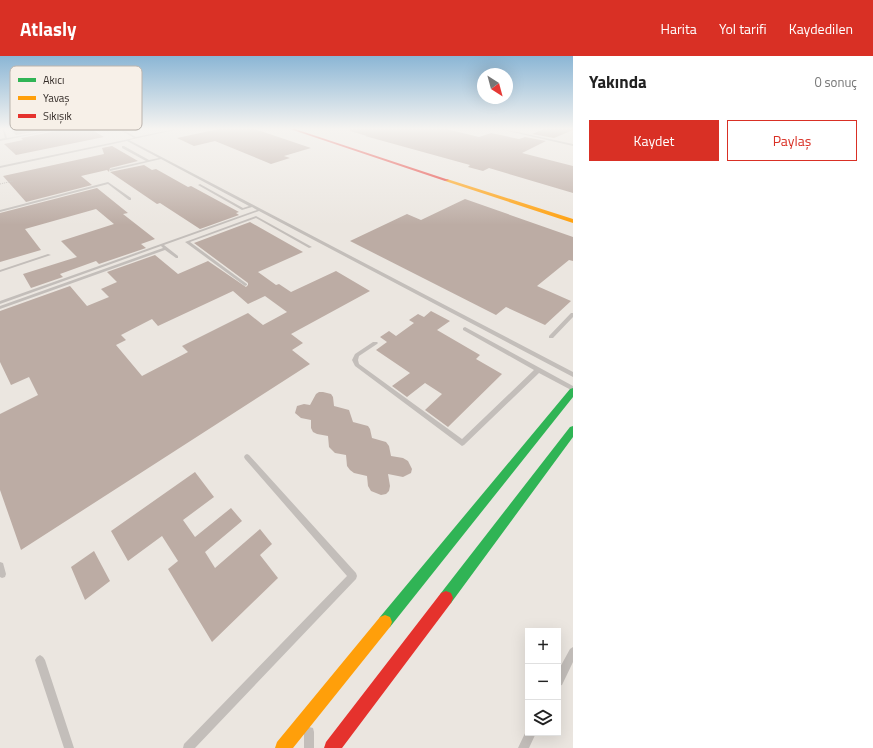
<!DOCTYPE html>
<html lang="tr">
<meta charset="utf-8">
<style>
:root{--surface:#fff;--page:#f2f2f2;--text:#222;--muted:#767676;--line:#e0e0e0;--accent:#d93025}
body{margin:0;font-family:"Titillium Web",sans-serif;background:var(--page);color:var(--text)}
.controls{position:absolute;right:12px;bottom:12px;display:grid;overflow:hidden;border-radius:0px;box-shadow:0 4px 16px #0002}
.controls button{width:36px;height:36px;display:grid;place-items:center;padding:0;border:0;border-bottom:1px solid var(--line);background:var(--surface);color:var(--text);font:20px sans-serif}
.compass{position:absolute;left:477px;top:12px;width:36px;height:36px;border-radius:50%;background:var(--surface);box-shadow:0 4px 16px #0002;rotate:144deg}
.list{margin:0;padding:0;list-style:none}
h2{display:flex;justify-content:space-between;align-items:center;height:52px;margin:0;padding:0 16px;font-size:17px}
h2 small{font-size:13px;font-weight:400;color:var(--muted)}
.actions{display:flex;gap:8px;padding:12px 16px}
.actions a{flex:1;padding:9px 0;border:1px solid var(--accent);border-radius:0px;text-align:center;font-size:14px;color:var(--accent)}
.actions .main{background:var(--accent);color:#fff}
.icon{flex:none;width:22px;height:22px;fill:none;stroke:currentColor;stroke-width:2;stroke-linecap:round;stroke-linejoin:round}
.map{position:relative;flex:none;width:573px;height:692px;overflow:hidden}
header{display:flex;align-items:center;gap:24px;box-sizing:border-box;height:56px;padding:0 20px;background:var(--accent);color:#fff}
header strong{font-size:19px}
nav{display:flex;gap:22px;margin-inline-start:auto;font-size:14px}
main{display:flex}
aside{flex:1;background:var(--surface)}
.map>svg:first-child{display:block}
</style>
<header>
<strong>Atlasly</strong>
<nav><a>Harita</a><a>Yol tarifi</a><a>Kaydedilen</a></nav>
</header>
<main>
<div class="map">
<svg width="573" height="692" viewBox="0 0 573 692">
<rect width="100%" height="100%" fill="#ebe6e0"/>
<path fill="#bcaca4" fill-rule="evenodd" d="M22 72H54L16 79 11 74Z
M67 72H94V75L104 81 16 99 4 88 23 84 21 82 66 73Z
M223 72H252L311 92 284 100 290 102 271 108 215 85 194 90 177 82Z
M350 72H442L479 81 491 77 519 83 525 81 546 85 522 97 573 110V137L489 112 483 115 468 111 470 109 365 80H367L350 75Z
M546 72H573V74L554 82 532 78Z
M112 90 138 105 110 112 109 116 107 114 81 120 92 129 26 146 3 120 104 98 102 92Z
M144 109 152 114 156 113 188 131 191 130 239 156 236 157 239 159 200 173 160 147 157 148 110 116Z
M97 132 128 157 123 158 155 183 141 188 146 192 99 208 96 205 60 218 63 221 31 232 23 218 77 201 61 185 114 168 96 153 25 173 41 194 0 206V157Z
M465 143 573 181V205L569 204 537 230 571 245 545 269 506 251 496 259 350 185 407 158 421 164Z
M250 166 303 196 258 216 276 229 279 228 291 236 336 215 370 235 291 278 303 287 292 294 310 308 21 494 0 434V358L38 339 29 321 11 329 0 306V255L70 230 87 250 109 241 101 233 117 226 107 216 155 199 178 218 208 205 246 231 248 229V227L194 187ZM233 235 248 248 265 240 287 256 263 269 248 257 182 290 188 296 142 320 116 289 126 284 121 279 152 263 158 270Z
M431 255 450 265 437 274 480 299 476 303 502 318 448 371 425 354 442 338 425 327 407 341 392 330 410 317 376 294 387 286 380 281 389 275 396 280 414 267 409 264 418 258 424 261Z
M319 336H323L331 338 333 341 334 350 349 354 353 366 368 370 370 373 372 382 386 386 389 390 391 400 403 402 408 405 412 413 411 417 403 421 388 418 390 430 389 435 386 438 381 439 371 435 368 430 367 420 354 417 350 414 347 410 346 399 335 397 329 391 328 380 317 378 313 376 311 372V364L301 362 295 357 297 350 304 348 310 349 316 338Z
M195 416 214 441 183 464 195 481 231 452 242 465 205 496 215 512 260 473 272 488 260 499 278 522 212 586 168 513 178 505 162 480 128 505 111 475Z
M94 495 110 525 85 544 71 511Z"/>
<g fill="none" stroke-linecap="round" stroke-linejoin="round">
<path stroke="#bcb7b2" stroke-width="1" stroke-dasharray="1 1" stroke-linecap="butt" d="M0 128 13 125"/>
<path fill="#c3beba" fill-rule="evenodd" d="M2 72H4L7 82 62 72H66L0 85V83L5 82Z
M117 72H120L136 81 180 72H184L129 84 573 316V321L259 155 164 189 178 200V202H176L165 194 0 253V250L163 192 161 190 0 248V245L257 154 252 151 242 154 198 129 200 128 243 152 249 150 161 103 110 115V113L146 105 122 92V90H124L149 104 159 102 127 85 0 112V110L134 82Z
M495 72H499L573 88V90Z
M108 126 131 142V144H129L108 128 0 156V154Z
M256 160 312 191 309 192 256 162 190 186 247 228V229L245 230 185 186Z
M48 198 51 199 0 216V214Z
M571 257H573V261L553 282H549V280Z
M465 271 573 330V335L539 317 464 389 462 390 355 310 352 304 355 298 373 286H377L378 287 377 288 359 300 358 304 359 308 462 383 534 314 463 274V272Z
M247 398 249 399 356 517 357 520 356 523 195 692H183L184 688 347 520 245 403 244 401 245 399Z
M0 506 3 507 6 518 5 521 2 522 0 521Z
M573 591V606L562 629 558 630V615L570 593Z
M40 599 43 601 45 604 74 692H64L35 604 37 601Z
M309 671 313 672 314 676V692H304V676L305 672Z
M527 673H528V677H536L529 692H518Z"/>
<path fill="#30b455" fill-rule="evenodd" d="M573 332V341L390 571 385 573 380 571 378 566 380 561 570 333Z
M573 370V381L451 547 446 549 441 547 439 542 441 537 570 371Z"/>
<path fill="#ff9f0a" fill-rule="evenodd" d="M447 123 573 163V167L445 125Z
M385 559 390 561 392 566 390 571 293 692H275L277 686 380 561Z"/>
<path fill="#e5322d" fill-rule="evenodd" d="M287 72H292L449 124 445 125Z
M446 535 451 537 453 542 451 547 342 692H324L326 686 441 537Z"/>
</g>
<linearGradient id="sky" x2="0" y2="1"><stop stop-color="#8bb6d5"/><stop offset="0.43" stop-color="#f6f4f1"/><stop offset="1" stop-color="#f6f4f1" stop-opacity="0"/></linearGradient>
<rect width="573" height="169" fill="url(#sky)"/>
<rect x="10" y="10" width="132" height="64" rx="6" fill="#f7f0e8" stroke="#bcb5ae" stroke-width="1"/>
<rect x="18" y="22" width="18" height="4" fill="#30b455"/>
<rect x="18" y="40" width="18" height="4" fill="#ff9f0a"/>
<rect x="18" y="58" width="18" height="4" fill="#e5322d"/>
<g font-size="11" fill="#342c28">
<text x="43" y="28">Akıcı</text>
<text x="43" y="46">Yavaş</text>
<text x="43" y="64">Sıkışık</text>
</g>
</svg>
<div class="controls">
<button>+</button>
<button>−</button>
<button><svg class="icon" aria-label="layers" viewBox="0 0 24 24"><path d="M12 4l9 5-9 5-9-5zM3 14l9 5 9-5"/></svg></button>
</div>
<svg class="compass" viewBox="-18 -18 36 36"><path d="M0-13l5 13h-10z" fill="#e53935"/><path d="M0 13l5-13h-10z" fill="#767676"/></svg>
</div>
<aside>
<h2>Yakında<small>0 sonuç</small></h2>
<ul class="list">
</ul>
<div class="actions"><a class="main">Kaydet</a><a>Paylaş</a></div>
</aside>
</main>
